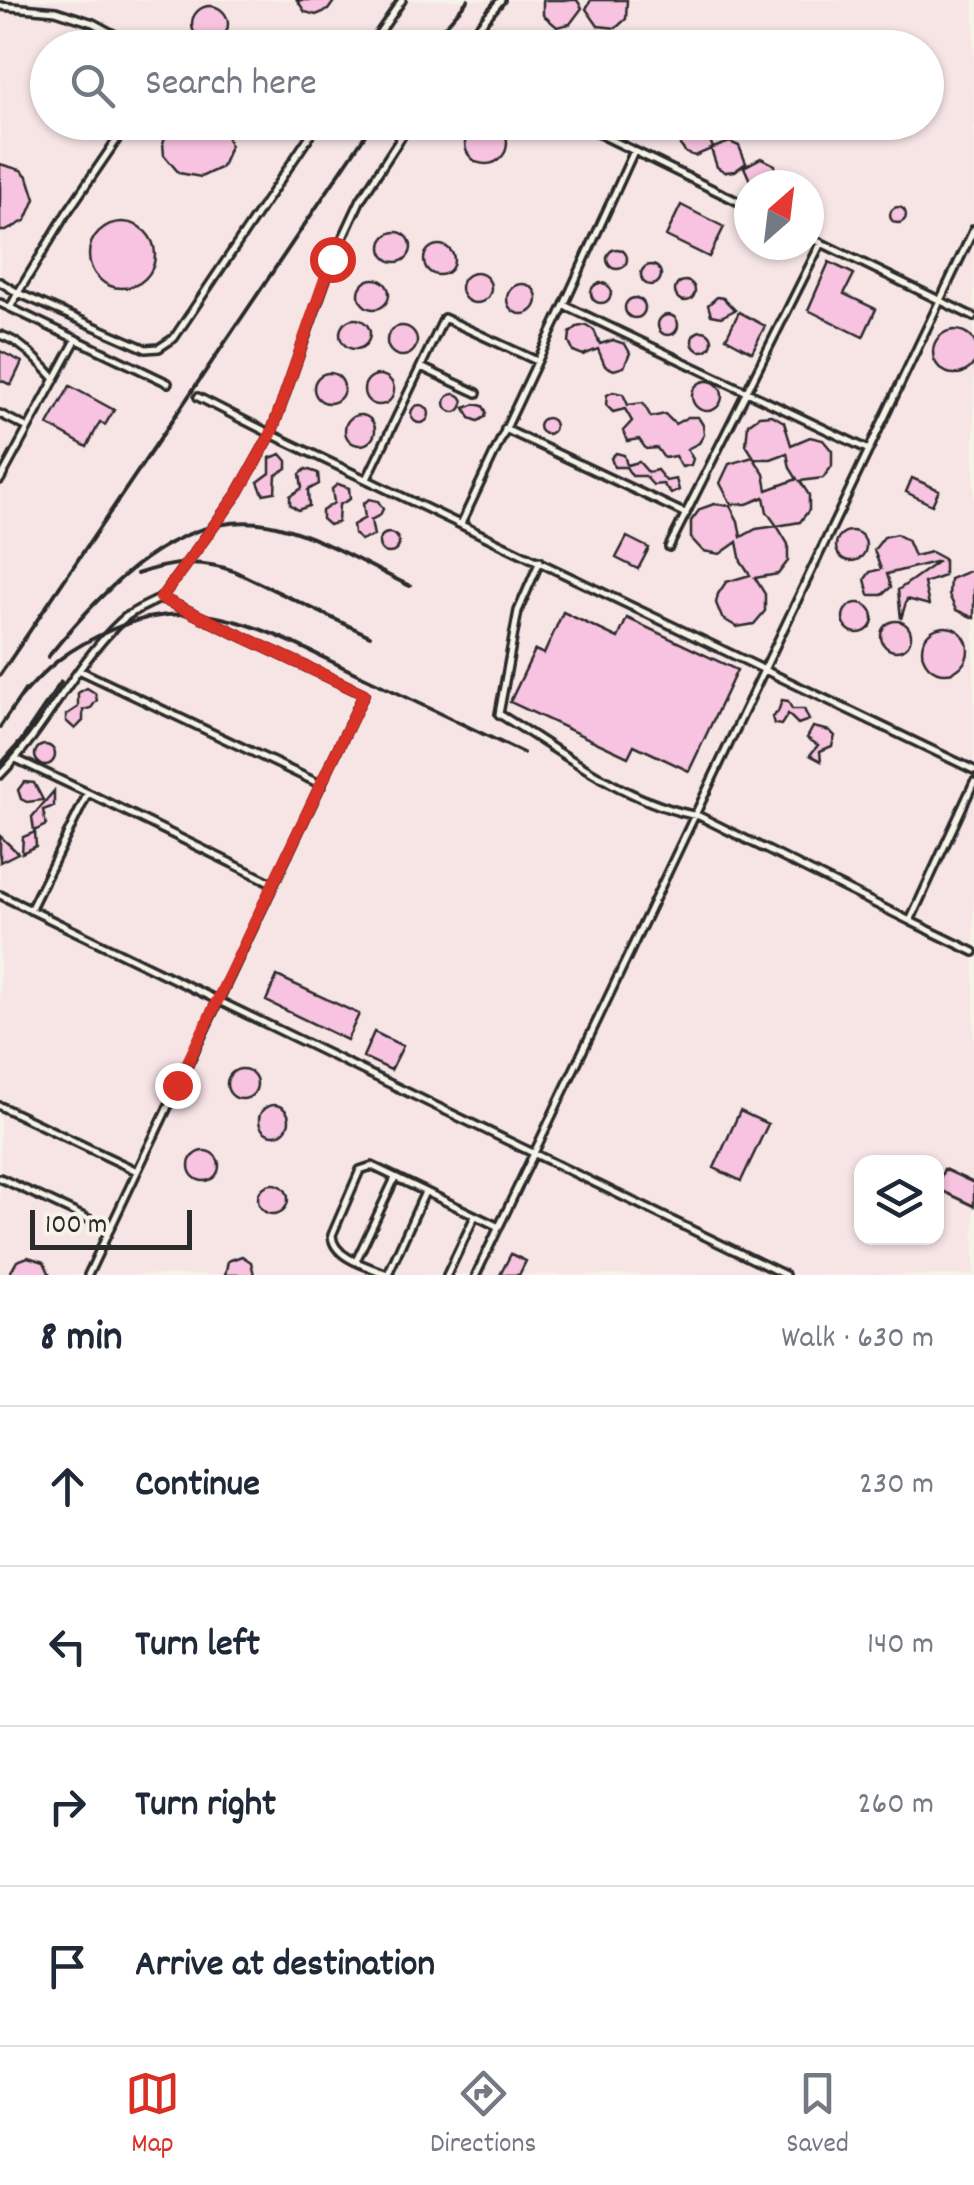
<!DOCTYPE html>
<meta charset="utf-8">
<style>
:root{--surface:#fff;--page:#f2f2f3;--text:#1f2937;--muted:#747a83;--line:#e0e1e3;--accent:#d93025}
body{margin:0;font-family:Dekko,sans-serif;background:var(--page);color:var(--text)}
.controls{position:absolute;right:30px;bottom:30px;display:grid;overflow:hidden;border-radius:20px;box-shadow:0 2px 8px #0004}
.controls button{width:90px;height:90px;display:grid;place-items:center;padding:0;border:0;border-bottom:2px solid var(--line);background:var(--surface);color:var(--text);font:50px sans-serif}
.compass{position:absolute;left:734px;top:170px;width:90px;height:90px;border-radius:50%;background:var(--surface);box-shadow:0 2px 8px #0004;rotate:28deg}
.scale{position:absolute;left:30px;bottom:25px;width:162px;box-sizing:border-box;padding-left:10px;border:5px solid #2b2b2b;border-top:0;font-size:28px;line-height:35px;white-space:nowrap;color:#2b2b2b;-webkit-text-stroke:8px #f7f3e8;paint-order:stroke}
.stop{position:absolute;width:30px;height:30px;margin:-22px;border:8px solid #d93025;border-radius:50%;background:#fff}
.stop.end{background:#d93025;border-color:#fff;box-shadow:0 2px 10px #0008}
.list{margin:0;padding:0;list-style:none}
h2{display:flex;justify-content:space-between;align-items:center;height:130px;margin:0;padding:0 40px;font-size:42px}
h2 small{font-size:32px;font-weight:400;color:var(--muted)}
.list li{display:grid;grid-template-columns:65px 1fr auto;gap:30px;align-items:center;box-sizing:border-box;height:160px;padding:0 40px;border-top:2px solid var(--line)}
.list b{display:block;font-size:38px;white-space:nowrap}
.list em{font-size:32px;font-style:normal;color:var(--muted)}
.icon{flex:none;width:55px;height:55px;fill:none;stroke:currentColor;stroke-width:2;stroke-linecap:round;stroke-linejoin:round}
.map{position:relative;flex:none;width:974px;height:1275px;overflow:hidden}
.search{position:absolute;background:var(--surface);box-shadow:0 2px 8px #0004;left:30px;right:30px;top:30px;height:110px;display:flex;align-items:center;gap:25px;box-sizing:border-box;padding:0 35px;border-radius:55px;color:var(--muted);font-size:38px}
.sheet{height:770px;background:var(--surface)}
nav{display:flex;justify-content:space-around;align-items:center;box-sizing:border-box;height:140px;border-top:2px solid var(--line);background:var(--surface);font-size:28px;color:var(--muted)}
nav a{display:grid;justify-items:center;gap:5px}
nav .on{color:var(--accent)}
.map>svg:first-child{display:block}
</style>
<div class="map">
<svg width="974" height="1275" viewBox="0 0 974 1275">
<rect width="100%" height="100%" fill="#f7f3e8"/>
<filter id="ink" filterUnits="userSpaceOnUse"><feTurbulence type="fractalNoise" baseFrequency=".01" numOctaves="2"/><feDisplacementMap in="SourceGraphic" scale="20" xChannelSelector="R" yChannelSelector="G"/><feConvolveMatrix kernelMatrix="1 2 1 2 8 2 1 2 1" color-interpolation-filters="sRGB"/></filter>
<g filter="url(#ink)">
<path fill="#f7e5e6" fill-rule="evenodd" d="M0 0H974V1275H0ZM48 48H926V122H48ZM749 185H809V245H749ZM862 1162H936V1238H862Z"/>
<path fill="#f8c3e0" stroke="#2b2b2b" stroke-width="2.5" d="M297 0H335L328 10 316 15 305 12Z
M543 0H577L582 8 570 24 557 27 543 15Z
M591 0H627L626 19 616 28 598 26 586 9Z
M192 24a18 18 0 1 1 36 0a18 18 0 1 1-36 0Z
M272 39 301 43 300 48H253Z
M465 143a21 21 0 1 1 42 0a21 21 0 1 1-42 0Z
M170 122H223L230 146 222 167 201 177 179 173 164 155 163 143Z
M692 125 706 130 713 148 730 142 739 146 746 163 735 171 725 172 717 167 711 149 695 156 686 153 680 145V135Z
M761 158 775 165 776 179 771 185H752L744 167Z
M0 164 21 170 28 177 35 199 26 220 6 231H0Z
M681 205 724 227 709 257 666 236Z
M890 215a8 8 0 1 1 16 0a8 8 0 1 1-16 0Z
M89 255a33 33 0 1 1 66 0a33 33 0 1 1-66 0Z
M381 247a15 15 0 1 1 30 0a15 15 0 1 1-30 0Z
M424 260a15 15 0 1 1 30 0a15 15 0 1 1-30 0Z
M607 259a10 10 0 1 1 20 0a10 10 0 1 1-20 0Z
M829 262 854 274 844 294 876 309 863 337 808 310Z
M641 275a10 10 0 1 1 20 0a10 10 0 1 1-20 0Z
M461 288a15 15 0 1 1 30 0a15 15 0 1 1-30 0Z
M359 294a15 15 0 1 1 30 0a15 15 0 1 1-30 0Z
M675 291a10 10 0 1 1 20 0a10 10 0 1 1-20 0Z
M591 293a10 10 0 1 1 20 0a10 10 0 1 1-20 0Z
M507 299a15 15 0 1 1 30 0a15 15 0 1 1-30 0Z
M717 297 723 298 735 310 721 317 711 315 708 305Z
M625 308a10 10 0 1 1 20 0a10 10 0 1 1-20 0Z
M739 312 765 326 752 352 726 338Z
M658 325a10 10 0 1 1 20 0a10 10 0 1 1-20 0Z
M340 334a15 15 0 1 1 30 0a15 15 0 1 1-30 0Z
M586 325 594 330 600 344 613 340 625 344 630 353 624 367 614 370 605 366 598 349 583 355 573 351 569 342 570 333 577 327Z
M387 341a15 15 0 1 1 30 0a15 15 0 1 1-30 0Z
M933 352a22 22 0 1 1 44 0a22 22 0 1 1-44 0Z
M692 341a10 10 0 1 1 20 0a10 10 0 1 1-20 0Z
M0 351 22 362 11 385 0 380Z
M314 388a15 15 0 1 1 30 0a15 15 0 1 1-30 0Z
M364 390a15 15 0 1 1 30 0a15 15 0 1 1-30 0Z
M692 396a15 15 0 1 1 30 0a15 15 0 1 1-30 0Z
M70 386 114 410 105 425 100 422 87 447 48 425Z
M613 392 623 394 628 405 643 403 651 417 665 414 675 424 688 417H698L703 425 704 435 699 443 687 449 693 459 691 465 682 467 675 456 664 458 657 448 646 449 639 439 627 441 623 431 632 421 625 409 613 412 606 405 607 395Z
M445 403a9 9 0 1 1 18 0a9 9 0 1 1-18 0Z
M475 404 483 406 486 411 485 417 478 421 470 418 465 408Z
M411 414a9 9 0 1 1 18 0a9 9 0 1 1-18 0Z
M772 415 784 422 791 445 810 437 823 440 832 451V466L823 478 800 481 809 495V510L800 522 777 526 788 544V561L778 574 755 578 765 594V611L754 624 737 627 722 618 716 603 718 594 726 582 750 575 741 562 737 542 720 554 703 551 691 538V521L700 509 714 504 730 506 738 521 741 537 756 529 777 526 767 512 764 497 747 504H731L720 483 729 464 753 457 764 474 767 490 797 479 790 468 787 453 771 459H755L746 445 748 424 759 416Z
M345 430a15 15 0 1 1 30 0a15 15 0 1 1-30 0Z
M539 426a8 8 0 1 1 16 0a8 8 0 1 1-16 0Z
M616 453 624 455 627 465 639 462 648 472 657 470 666 481 676 479 679 490 671 494 663 484 653 485 645 476H632L626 467H614L611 458Z
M281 454 287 461V468L276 475 275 492 263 494 258 482 270 473V458Z
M306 469 318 473 319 484 308 490 309 506 298 510 290 504V496L302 488 300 474Z
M912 478 939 490 932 505 906 492Z
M338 484 349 488 350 499 339 505 338 522 329 525 322 519V511L334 503 332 489Z
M369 499 378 501 383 509 380 515 371 520 374 536 361 540 354 534 353 525 365 518 363 504Z
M836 546a15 15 0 1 1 30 0a15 15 0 1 1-30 0Z
M379 543a10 10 0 1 1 20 0a10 10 0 1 1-20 0Z
M896 534 907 540 914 556 931 552 944 559V576L924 583 929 605 907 599 901 619 898 590 939 561 887 574 891 587 882 595H869L865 579 870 572 881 569 874 550 884 537Z
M627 537 649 548 638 569 616 558Z
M974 569V618L956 610 949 595 950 579Z
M843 618a15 15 0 1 1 30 0a15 15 0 1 1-30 0Z
M563 612 618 638 627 618 737 670 689 771 634 745 628 757 510 702 535 650 544 654Z
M881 636a15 15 0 1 1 30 0a15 15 0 1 1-30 0Z
M922 650a23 23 0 1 1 46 0a23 23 0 1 1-46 0Z
M87 688 95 693 97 700 91 708 83 710V721L75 729 66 721V715L78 707V693Z
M782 700 788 701 792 709H804L809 720 798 724 788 714 781 725 774 724 772 717 778 712Z
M813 727 830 731 835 736 832 746 820 751 821 761 810 755 818 745 807 738Z
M35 755a10 10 0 1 1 20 0a10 10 0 1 1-20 0Z
M24 782 34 783 43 800 27 802 21 799 18 790Z
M54 791V806L43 810 46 825 34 831 32 817Z
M35 832 36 846 22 853 23 837Z
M0 836 18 853 0 862Z
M277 976 359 1014 347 1040 266 1001Z
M374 1032 403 1046 391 1070 363 1057Z
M227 1084a15 15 0 1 1 30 0a15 15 0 1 1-30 0Z
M259 1120a15 15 0 1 1 30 0a15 15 0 1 1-30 0Z
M740 1111 768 1124 741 1181 714 1168Z
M189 1166a15 15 0 1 1 30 0a15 15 0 1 1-30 0Z
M944 1169 974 1183V1206L936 1188Z
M258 1199a15 15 0 1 1 30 0a15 15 0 1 1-30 0Z
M511 1254 526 1261 519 1275H500Z
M242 1256 251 1262 254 1275H225L228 1261Z
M28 1257 44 1262 50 1275H9L17 1261Z"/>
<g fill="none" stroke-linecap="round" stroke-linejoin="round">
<g stroke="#2b2b2b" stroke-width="12">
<path id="service" d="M0 6 56 11 93 23 139 48
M369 48 402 0
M461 48 501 0
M295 122 313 132
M411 122 361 199 333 259 271 434 974 770
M575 122 749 207
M809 237 974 317
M0 282 18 293 66 214 129 122
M0 303 168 383
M564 305 634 151
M10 308 18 293 146 349 159 348 174 338 319 122
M0 335C23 342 39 362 55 379
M421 367 477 393
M0 414 28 428
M505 429 686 514
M367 479 444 318 537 361
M0 480 76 340
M461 524 564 305 869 450
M669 547 821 243
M540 561 518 611 499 714C561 751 627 804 699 816L910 921
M161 598 238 493 271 434 198 397
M81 671 322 785
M16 759 88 793 30 910
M0 775C46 729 73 666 121 621 131 611 148 605 161 598L364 694 88 1275
M974 782 910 921 974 952
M88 793 274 884
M0 895 785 1275
M0 1106 137 1171
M0 1178 110 1229
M356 1261 395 1178
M388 1274 425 1192
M390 1275C370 1267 333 1259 332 1235L360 1170 372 1166 499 1227
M447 1275 475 1216
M476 1275 974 229"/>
</g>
<use href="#service" stroke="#f7f3e8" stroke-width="5"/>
<path stroke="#2b2b2b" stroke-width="4" d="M426 48 468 0
M137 574C171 562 200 559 234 571L370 636
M48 657C101 591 181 503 276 526 322 537 367 566 410 586
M0 675 374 122
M17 702C47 666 69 648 113 629 203 591 270 632 351 671 408 698 465 725 523 753
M0 727 25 690
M0 765 21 741 61 682"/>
</g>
</g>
<g fill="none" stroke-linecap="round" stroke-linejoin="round" filter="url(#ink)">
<path stroke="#d93025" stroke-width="12" d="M177 1085 364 694 161 598 238 493 271 434 332 259"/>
</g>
</svg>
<div class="controls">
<button><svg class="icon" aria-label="layers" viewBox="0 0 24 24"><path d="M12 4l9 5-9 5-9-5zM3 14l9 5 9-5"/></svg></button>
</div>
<svg class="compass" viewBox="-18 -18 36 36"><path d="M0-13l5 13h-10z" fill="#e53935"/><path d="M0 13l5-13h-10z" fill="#747a83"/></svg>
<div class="scale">100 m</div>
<div class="stop" style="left:332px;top:259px"></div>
<div class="stop end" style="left:177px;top:1085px"></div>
<div class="search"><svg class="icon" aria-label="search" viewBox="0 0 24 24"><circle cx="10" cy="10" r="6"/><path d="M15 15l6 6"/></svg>Search here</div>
</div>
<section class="sheet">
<h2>8 min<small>Walk · 630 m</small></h2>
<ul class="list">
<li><svg class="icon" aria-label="ahead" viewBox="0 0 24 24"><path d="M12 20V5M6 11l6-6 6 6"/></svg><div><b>Continue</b></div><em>230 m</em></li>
<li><svg class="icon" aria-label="left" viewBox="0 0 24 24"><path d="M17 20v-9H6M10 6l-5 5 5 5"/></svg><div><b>Turn left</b></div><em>140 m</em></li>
<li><svg class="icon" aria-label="right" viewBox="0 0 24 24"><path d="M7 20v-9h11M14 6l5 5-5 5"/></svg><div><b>Turn right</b></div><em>260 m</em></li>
<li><svg class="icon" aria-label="arrive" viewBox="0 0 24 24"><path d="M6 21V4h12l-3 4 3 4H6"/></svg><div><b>Arrive at destination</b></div></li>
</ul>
</section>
<nav>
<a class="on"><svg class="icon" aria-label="map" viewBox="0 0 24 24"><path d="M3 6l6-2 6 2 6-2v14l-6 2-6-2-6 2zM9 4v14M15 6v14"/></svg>Map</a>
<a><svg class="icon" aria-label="directions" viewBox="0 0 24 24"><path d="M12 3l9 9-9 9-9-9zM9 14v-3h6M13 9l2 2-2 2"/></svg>Directions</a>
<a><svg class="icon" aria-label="saved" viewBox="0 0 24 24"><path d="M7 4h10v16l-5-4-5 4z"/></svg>Saved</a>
</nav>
